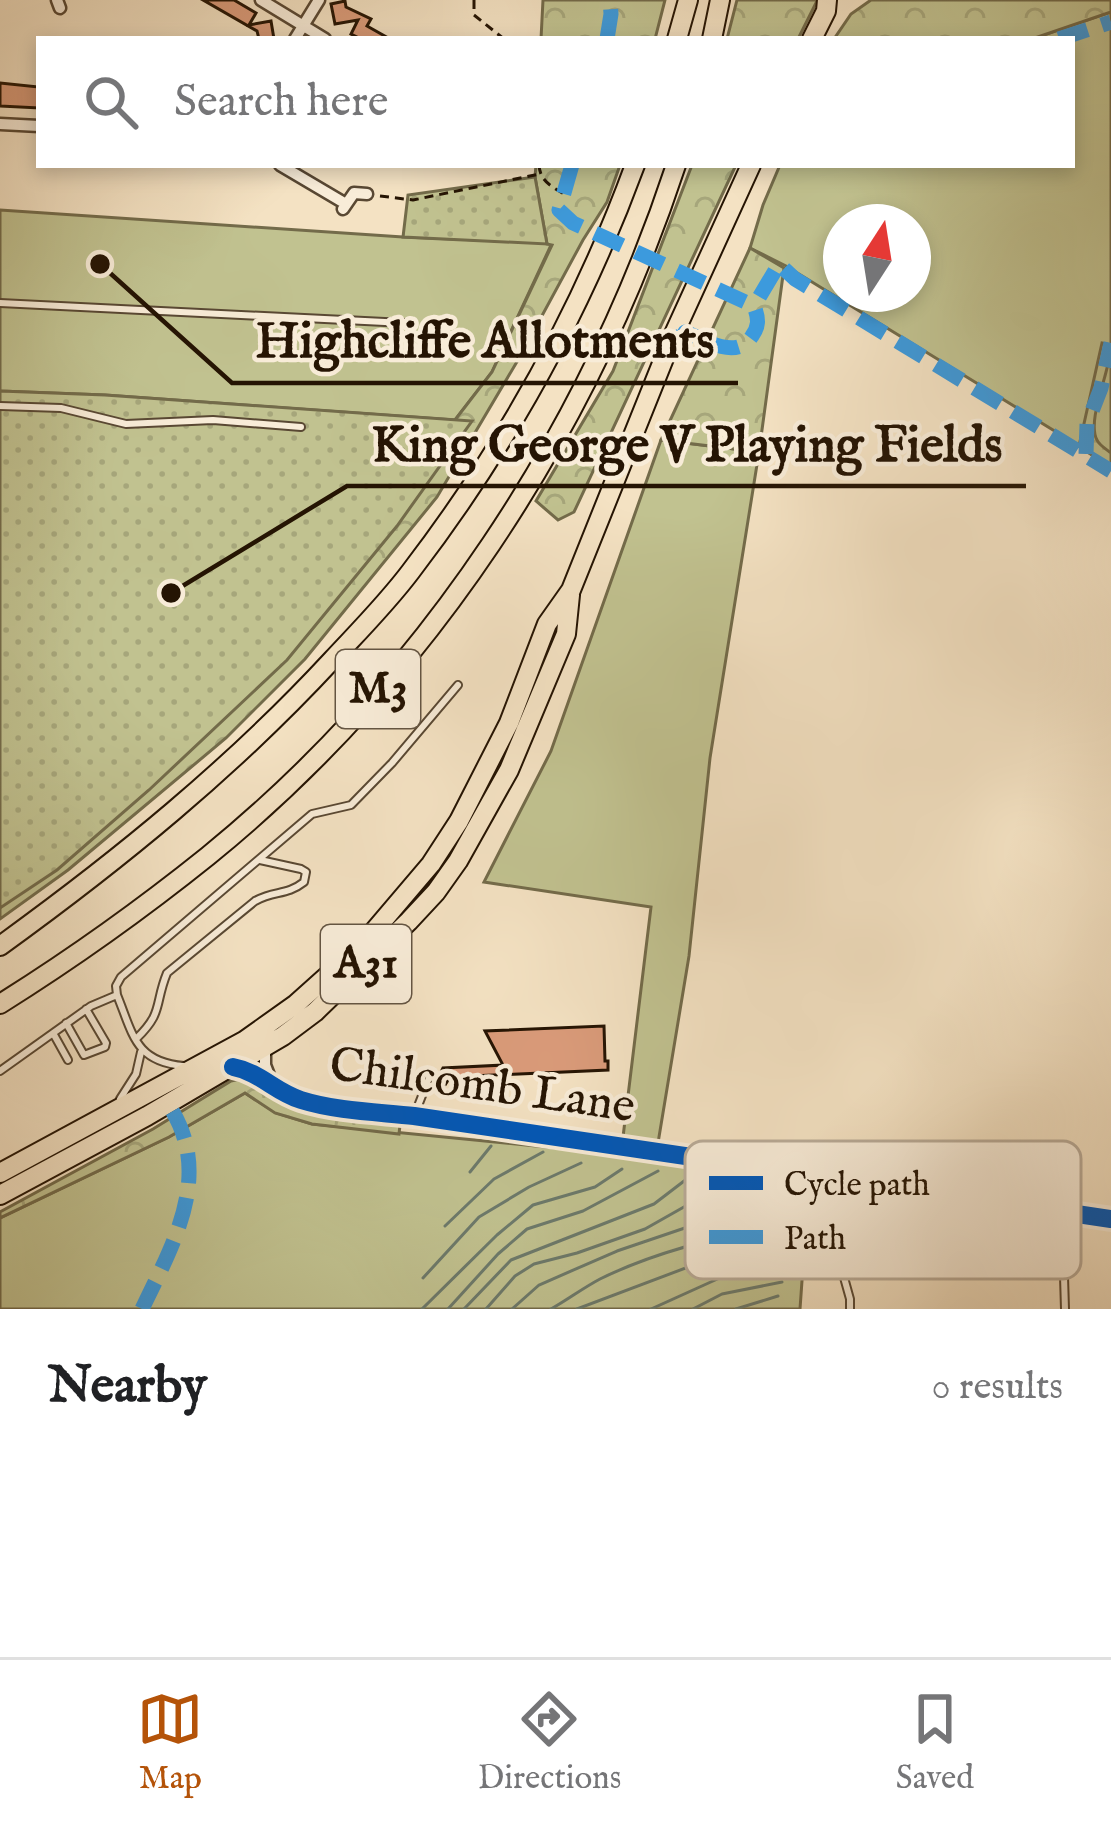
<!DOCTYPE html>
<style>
:root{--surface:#fff;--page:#f2f2f2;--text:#202124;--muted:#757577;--line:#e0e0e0;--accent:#b45309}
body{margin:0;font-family:"IM FELL English",serif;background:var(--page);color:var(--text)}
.compass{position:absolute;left:823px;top:204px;width:108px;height:108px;border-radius:50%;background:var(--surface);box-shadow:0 6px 18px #0003;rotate:12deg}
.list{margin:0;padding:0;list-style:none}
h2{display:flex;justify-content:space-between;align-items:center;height:156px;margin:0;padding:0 48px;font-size:51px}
h2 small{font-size:39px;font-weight:400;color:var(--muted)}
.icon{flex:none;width:66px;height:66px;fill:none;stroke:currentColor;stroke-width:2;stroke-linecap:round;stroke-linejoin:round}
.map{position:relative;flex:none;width:1111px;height:1309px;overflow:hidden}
.search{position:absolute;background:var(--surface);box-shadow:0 6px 18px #0003;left:36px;right:36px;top:36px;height:132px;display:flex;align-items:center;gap:30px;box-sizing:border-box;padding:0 42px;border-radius:0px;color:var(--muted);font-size:45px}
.sheet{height:348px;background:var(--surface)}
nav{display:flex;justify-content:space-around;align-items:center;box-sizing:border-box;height:168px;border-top:3px solid var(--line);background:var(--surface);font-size:33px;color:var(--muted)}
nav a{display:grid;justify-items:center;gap:6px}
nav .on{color:var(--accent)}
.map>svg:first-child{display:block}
</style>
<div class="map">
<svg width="1111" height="1309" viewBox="0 0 1111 1309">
<defs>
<pattern id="forest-crowns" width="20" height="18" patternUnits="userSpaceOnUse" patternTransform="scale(3)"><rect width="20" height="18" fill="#c1c290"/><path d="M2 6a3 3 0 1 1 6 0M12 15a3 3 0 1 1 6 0" fill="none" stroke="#a6a67b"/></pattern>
<pattern id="park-dots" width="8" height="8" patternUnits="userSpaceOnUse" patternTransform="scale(3)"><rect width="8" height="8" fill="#c1c290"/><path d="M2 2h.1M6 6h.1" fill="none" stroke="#a6a67b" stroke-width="1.8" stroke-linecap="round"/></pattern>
</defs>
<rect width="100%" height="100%" fill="#f4e2c3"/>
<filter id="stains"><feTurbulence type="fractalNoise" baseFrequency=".00167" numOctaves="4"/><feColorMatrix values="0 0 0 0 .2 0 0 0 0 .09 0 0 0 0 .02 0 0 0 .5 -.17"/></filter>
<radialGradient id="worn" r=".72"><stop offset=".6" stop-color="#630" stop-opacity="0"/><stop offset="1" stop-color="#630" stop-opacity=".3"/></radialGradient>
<path fill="#c1c290" stroke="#736b4a" stroke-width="3" fill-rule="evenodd" d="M1111 12V468L1079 446 786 266 750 248 763 205 780 165H1072V39H1032ZM841 222H913V294H841Z
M0 210 403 237 552 243 492 372 455 420 105 395 0 391Z
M661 440 759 452 710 758 689 956 658 1143 623 1137 651 907 484 882 551 751Z
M245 1093 276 1113 312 1124 627 1155 809 1182 800 1309H0V1218L169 1137Z"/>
<path fill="url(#forest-crowns)" stroke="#736b4a" stroke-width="3" d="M543 0H665L655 39H541Z
M737 0H817V1L798 39H727Z
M871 0H1111V12L1032 39H834L851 14Z
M536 165H620L607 202 583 240 518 360 437 497 305 659 226 738 68 870 0 919V877L429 449 455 420 492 372 552 245 547 244 535 177Z
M692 165H736L574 512 558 520 536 501 613 371Z
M750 248 784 268 759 452 661 440Z
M1102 343 1111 345C1111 370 1086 420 1097 440 1099 445 1106 449 1111 453V468L1079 446Z
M249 1077 300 1111 400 1125 399 1134 312 1124 275 1113 245 1093 169 1137 0 1218V1212L153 1129 231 1081Z"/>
<path fill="url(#park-dots)" stroke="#736b4a" stroke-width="3" d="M535 177 547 244 403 237 408 195Z
M0 391 105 395 472 421 397 526 287 660 149 790 57 870 0 908Z"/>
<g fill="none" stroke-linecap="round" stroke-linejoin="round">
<path stroke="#6c7a6c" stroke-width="3" d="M470 1172 491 1146
M445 1226 494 1179 543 1152
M423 1278 479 1217 529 1187 581 1163
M422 1309 497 1235 533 1205 595 1187 622 1169
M448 1309 498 1254 527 1229 583 1211 658 1171
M464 1309 511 1260 654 1204 688 1178
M486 1309 515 1276 534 1264 577 1253 645 1229 721 1186
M512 1309 539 1285 617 1251 782 1195
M551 1309C567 1300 583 1288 600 1279 657 1251 723 1235 785 1225
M577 1309 720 1255 784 1249
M651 1309 724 1276 783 1264
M693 1309 722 1294 782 1282
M736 1309 778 1296"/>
</g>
<path fill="#da9b7a" stroke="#251403" stroke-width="3" d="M203 0H234L256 13 249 25 271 21 274 39H259L257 31Z
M345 1 346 7 371 19 367 26 390 39H361L351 34 358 20 335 24 331 4Z
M0 83 39 87V108L0 106Z
M604 1026 605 1061H608V1070L450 1077 440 1093 433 1088 443 1068 503 1065 485 1031Z"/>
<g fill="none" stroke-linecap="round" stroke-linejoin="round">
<g stroke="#594833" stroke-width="10">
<path id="lane" d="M0 303 405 323
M0 406 61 408 126 424 213 420 301 427
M66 1023 84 1055 105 1047 106 1043 86 1009
M53 1033 68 1060
M136 1039C164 1012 154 1005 167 973L255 901C275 890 286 896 304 882L306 872 301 869 260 860
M184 1066C135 1062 133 1034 117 995L116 986 121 977 312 814 351 805 392 763 458 685
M0 1071 91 1006 117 995
M120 1099 136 1074 141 1052
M414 1116 431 1073
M814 1175 818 1206 831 1231 850 1299V1309
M1062 1211 1065 1309"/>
</g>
<g stroke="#594833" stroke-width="15">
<path id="street" d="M57 0 60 8
M261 0 325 39
M295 39 319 0
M0 124 39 126
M280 165 346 204
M343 209 354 193 367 194
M265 1048V1065L272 1083
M233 1067C260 1072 275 1092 301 1100 336 1111 377 1112 414 1116L1111 1219"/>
</g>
<g stroke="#251403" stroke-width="22">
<path id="highway" d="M677 39 688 0
M712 39 720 0
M812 39 826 11 827 0
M0 946C119 860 232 768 332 660 359 631 387 603 411 571 506 447 581 312 635 165
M0 1004C72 959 142 909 208 856 427 678 588 432 676 165
M0 1173 244 1041 296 1004 363 944 431 864 459 821 509 723 547 624 571 590 673 336 751 165
M0 1195 147 1116 283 1036 315 1012 409 921 436 892 458 861 509 770 566 634 570 595"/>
</g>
<path stroke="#251403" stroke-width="3" stroke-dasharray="9 6" stroke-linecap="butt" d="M474 0V15L504 39
M539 165C540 181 551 186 564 194
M380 196 413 200 540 174"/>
<use href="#lane" stroke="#f8ecd8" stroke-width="6"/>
<use href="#street" stroke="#f8ecd8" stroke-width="10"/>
<use href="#highway" stroke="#f4e2c3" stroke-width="18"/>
<path stroke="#3c9add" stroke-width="15" stroke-dasharray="30 15" stroke-linecap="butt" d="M607 39 611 14 610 0
M1059 39 1111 22
M572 165 559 210 573 223 754 306
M673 336 682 340 685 332C706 340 736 361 752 336 760 325 758 317 754 306L779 264 795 279 1111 471
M1086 454 1087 424 1101 388 1111 343
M142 1309C173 1244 215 1174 168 1104"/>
<g stroke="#f8ecd8" stroke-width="26">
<path id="cycleway" d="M233 1067C260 1072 275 1092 301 1100 336 1111 377 1112 414 1116L1111 1219"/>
</g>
<use href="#cycleway" stroke="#0057b8" stroke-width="18"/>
</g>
<g text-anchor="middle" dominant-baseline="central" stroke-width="9" stroke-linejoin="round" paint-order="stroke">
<g fill="#f8ecd8" stroke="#645543" stroke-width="3">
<rect x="336" y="650" width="84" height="78" rx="9"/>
<rect x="321" y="925" width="90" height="78" rx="9"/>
</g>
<g font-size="45" font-weight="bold" fill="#251403">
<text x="378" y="689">M3</text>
<text x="366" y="964">A31</text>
</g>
<g font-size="48" fill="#251403" stroke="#f8ecd8">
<text transform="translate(482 1087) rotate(8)">Chilcomb Lane</text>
</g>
</g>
<rect x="685" y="1141" width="396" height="138" rx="18" fill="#f8ecd8" stroke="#b9ab98" stroke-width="3"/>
<rect x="709" y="1176" width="54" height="14" fill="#0057b8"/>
<rect x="709" y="1230" width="54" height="14" fill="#3c9add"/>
<g font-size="33" fill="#251403">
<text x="784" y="1195">Cycle path</text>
<text x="784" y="1249">Path</text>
</g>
<path fill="none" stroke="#251403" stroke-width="4.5" d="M100 264L232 383H738M171 593L347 486H1026"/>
<g fill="#251403" stroke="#f8ecd8" stroke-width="4.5">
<circle cx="100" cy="264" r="12"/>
<circle cx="171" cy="593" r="12"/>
</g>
<g font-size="51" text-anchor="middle" font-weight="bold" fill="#251403" stroke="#f8ecd8" stroke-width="9" stroke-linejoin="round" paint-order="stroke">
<text x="485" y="357">Highcliffe Allotments</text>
<text x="687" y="461">King George V Playing Fields</text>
</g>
<rect width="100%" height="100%" filter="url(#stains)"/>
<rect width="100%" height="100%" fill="url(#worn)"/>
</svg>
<svg class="compass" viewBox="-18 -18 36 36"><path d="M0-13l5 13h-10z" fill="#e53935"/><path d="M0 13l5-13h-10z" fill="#757577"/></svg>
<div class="search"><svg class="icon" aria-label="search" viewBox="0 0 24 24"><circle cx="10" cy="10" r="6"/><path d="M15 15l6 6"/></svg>Search here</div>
</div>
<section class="sheet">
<h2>Nearby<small>0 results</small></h2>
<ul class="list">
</ul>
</section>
<nav>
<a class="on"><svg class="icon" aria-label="map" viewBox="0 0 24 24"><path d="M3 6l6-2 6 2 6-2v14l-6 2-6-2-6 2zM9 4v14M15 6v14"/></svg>Map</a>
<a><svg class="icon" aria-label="directions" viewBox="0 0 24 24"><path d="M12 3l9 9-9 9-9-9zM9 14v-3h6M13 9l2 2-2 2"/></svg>Directions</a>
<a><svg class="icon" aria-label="saved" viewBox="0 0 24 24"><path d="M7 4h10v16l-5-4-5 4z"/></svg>Saved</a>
</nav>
